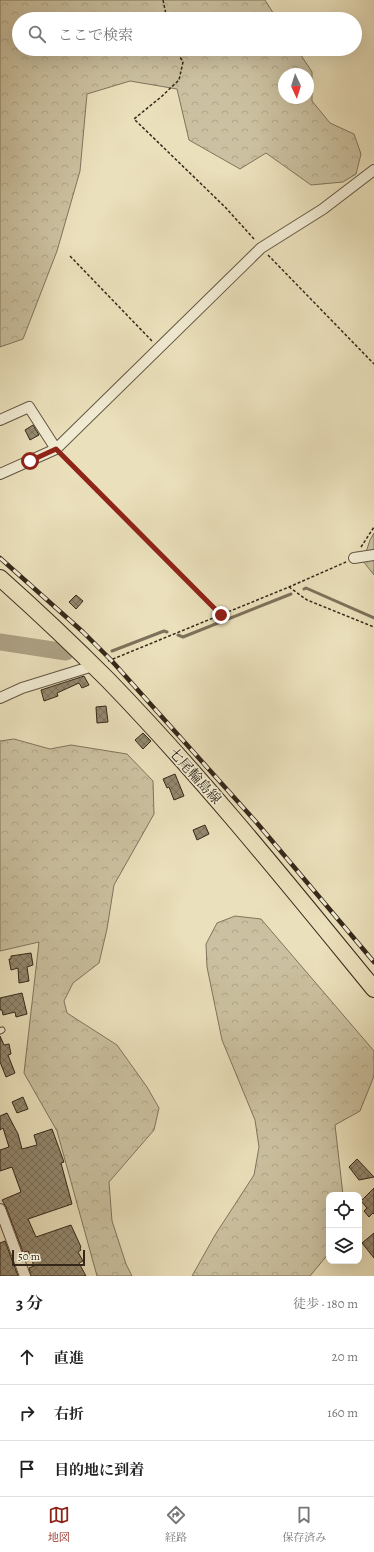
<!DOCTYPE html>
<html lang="ja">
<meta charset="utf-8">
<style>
:root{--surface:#fff;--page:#f2f2f2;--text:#222;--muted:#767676;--line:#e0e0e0;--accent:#8f2418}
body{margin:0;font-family:Alegreya,"Noto Serif JP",serif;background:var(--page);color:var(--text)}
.controls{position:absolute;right:12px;bottom:12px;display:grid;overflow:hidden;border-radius:8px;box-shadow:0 4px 16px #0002}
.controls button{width:36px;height:36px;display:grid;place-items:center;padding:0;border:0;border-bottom:1px solid var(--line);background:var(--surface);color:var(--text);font:20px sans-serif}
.compass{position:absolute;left:278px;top:68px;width:36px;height:36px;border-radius:50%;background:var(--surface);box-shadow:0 4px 16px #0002;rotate:176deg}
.scale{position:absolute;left:12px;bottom:10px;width:73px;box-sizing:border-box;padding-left:4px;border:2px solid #35281a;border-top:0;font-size:11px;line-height:14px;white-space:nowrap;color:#35281a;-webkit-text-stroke:3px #f1ebd3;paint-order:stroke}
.stop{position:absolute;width:12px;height:12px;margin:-9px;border:3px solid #8f2418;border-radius:50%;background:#fff}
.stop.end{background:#8f2418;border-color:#fff;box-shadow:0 1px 4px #0008}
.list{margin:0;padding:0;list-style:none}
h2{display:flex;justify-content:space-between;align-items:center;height:52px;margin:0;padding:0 16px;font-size:17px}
h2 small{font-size:13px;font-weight:400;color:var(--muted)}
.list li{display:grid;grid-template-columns:26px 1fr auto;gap:12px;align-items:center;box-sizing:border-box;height:56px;padding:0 16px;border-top:1px solid var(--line)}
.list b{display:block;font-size:15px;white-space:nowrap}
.list em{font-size:13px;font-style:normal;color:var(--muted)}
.icon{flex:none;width:22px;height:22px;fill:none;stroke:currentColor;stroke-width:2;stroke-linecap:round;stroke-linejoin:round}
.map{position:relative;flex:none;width:374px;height:1276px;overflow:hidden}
.search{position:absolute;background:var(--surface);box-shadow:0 4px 16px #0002;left:12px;right:12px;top:12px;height:44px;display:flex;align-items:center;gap:10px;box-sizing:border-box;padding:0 14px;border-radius:22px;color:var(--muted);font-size:15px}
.sheet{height:220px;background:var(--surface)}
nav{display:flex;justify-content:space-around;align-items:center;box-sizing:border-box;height:56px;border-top:1px solid var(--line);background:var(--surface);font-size:11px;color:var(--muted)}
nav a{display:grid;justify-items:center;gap:2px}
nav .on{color:var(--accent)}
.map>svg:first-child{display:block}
</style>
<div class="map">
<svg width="374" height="1276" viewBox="0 0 374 1276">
<defs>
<pattern id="forest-crowns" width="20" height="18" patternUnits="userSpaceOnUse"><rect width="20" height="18" fill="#cbc1a0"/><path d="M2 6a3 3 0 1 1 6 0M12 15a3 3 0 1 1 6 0" fill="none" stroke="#afa689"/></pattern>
<pattern id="building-cross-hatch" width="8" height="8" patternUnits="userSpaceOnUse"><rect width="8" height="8" fill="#93886e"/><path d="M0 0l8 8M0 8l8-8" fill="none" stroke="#796f5a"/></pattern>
</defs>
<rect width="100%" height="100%" fill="#eae0bb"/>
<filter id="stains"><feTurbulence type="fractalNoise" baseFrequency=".005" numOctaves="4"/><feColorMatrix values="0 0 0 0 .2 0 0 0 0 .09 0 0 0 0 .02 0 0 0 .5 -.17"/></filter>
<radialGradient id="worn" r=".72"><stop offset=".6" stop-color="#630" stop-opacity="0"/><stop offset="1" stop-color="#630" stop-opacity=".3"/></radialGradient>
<path fill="url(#forest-crowns)" stroke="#80745d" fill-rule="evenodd" d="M0 0H265L277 19H19V49H297L312 72V101L330 123 354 134 361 154 356 174 343 182 311 185 266 153 240 169 189 140 177 89 130 81 87 94 80 171 57 251 23 339 0 347ZM284 74H308V98H284Z
M374 533V575L363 561 370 540Z
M14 739 50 749 71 745 127 754 153 781 154 814 114 885 107 929 99 963 73 983 64 1001 67 1013 117 1045 147 1087 159 1108 154 1130 109 1182 112 1221 126 1264 132 1276H97L57 1131 24 1073 39 942 0 951V741Z
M235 916 261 919 374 1051V1076L360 1111 335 1125 343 1195H329V1253L310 1276H192L215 1235 254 1175 259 1147 255 1120 222 1040 207 967 206 944 217 923Z"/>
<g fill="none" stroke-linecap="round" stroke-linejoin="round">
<path stroke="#7c715a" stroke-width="3" d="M304 589 306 588 374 618
M178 635 183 637 291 594
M112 651 164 631 167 632"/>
<path stroke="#aca184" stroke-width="17" d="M0 642 66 652"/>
</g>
<path fill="url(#building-cross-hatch)" stroke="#35281a" d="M33 425 39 435 30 440 25 430Z
M76 595 83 601 76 609 69 602Z
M84 676 89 685 82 688 79 683 57 693 58 696 44 701 41 690Z
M106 706 108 722 97 723 96 707Z
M143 733 151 741 143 749 135 740Z
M175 774 184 796 174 800 169 787 167 788 163 779Z
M205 825 209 834 197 840 193 830Z
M31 953 33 965 27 967 29 981 19 983 18 968 11 970 9 959H11V956Z
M22 993 27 1014 16 1017 15 1012 3 1015 2 1010H0V998Z
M0 1036 4 1045 9 1044 11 1054 8 1055 15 1073 6 1077 0 1062Z
M23 1097 28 1109 17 1113 12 1102Z
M7 1113 18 1134 22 1149 37 1145 34 1135 52 1129 64 1162 61 1163 72 1204 28 1219 36 1237 71 1225 81 1247 80 1248 81 1250 78 1252 83 1261 79 1263 86 1276H31L29 1268 34 1266 28 1251 23 1252 6 1207 2 1200 21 1192 12 1167 0 1171V1150L9 1147 3 1128 0 1130V1116Z
M357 1159 374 1177 359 1180 349 1167Z
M374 1188V1214L373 1213 369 1217 364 1211 367 1208 361 1201Z
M374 1233V1258L362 1243Z
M5 1241 18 1276H0V1243Z"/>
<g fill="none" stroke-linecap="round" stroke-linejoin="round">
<g stroke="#625642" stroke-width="7">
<path id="service" d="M0 1031 2 1030"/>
</g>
<g stroke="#625642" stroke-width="12">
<path id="minor" d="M0 420 29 407 56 449
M0 474 56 449 261 248 323 209 374 170
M354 558 374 555
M0 698 22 688 93 666
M0 1209 25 1276"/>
</g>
<g stroke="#35281a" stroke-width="18">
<path id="primary" d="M0 578C37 611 73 645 108 680 203 778 288 884 374 989"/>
</g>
<path stroke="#35281a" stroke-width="1.5" stroke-dasharray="3 2" stroke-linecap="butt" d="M163 0 167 19
M175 49 183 62 179 80 161 97 134 119 225 207 255 240
M268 255 374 364
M70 256 152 341
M63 456 221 615
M361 547 374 527
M289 587 307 600 374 627
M108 661 289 587 346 562"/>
<use href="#service" stroke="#f1ebd3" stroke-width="5"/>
<use href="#minor" stroke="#f1ebd3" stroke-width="10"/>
<use href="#primary" stroke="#eae0bb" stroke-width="16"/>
<g stroke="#35281a" stroke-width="4.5">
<path id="rail" d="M0 558 83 632 111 660 257 823 374 962"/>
</g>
<use href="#rail" stroke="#f1ebd3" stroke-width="3" stroke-dasharray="9" stroke-linecap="butt"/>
</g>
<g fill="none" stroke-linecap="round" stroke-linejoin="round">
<path stroke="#8f2418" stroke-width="5" d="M30 461 56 449 221 615"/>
</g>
<g text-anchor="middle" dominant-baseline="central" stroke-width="3" stroke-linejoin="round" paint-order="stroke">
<g font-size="14" fill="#35281a" stroke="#f1ebd3">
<text transform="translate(195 776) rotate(48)">七尾輪島線</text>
</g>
</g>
<rect width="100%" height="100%" filter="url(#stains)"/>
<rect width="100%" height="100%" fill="url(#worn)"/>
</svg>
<div class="controls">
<button><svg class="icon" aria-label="locate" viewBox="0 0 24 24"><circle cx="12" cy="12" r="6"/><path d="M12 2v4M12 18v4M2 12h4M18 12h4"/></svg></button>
<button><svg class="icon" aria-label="layers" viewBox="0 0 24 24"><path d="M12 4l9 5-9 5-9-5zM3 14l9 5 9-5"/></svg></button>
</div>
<svg class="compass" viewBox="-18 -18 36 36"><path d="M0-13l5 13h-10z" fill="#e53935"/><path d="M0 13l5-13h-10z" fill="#767676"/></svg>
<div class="scale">50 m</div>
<div class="stop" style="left:30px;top:461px"></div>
<div class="stop end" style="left:221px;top:615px"></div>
<div class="search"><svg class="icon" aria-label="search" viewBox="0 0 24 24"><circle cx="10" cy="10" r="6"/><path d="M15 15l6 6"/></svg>ここで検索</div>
</div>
<section class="sheet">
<h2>3 分<small>徒歩 · 180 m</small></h2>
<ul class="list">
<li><svg class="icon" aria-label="ahead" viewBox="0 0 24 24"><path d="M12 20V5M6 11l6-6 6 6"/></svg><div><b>直進</b></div><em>20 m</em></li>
<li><svg class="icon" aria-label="right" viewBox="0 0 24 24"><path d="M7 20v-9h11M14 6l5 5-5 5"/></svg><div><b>右折</b></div><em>160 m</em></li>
<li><svg class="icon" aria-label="arrive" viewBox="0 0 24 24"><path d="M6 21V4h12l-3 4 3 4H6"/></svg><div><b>目的地に到着</b></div></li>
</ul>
</section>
<nav>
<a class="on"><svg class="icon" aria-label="map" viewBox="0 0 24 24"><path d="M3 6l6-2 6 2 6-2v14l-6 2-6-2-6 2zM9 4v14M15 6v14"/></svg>地図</a>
<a><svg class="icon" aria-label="directions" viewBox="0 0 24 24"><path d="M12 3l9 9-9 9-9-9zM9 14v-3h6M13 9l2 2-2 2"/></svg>経路</a>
<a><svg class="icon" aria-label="saved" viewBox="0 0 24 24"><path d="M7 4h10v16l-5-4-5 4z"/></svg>保存済み</a>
</nav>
